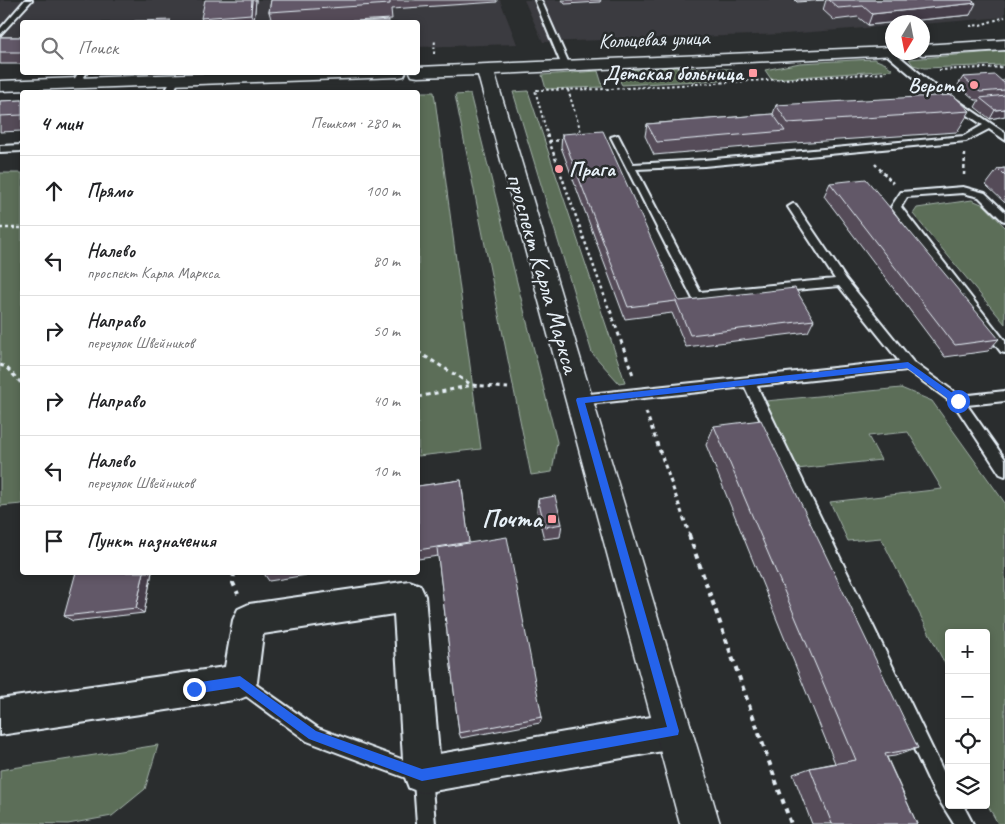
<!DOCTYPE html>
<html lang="ru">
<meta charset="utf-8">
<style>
:root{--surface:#fff;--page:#f6f6f6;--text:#202124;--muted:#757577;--line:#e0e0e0}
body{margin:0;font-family:Caveat,sans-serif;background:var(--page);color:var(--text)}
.controls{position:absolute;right:15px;bottom:15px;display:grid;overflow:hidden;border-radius:5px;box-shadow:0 2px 8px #0003}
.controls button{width:45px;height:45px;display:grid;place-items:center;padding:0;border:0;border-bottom:1px solid var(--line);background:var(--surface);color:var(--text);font:25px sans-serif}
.compass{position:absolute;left:885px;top:15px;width:45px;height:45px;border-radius:50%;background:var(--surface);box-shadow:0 2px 8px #0003;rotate:190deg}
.stop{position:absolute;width:15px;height:15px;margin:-11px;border:4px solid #2563eb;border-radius:50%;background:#fff}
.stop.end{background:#2563eb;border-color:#fff;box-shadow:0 1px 5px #0008}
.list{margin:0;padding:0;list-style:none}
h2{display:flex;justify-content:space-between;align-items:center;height:65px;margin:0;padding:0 20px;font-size:21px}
h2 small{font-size:16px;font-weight:400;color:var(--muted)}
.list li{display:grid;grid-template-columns:32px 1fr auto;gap:15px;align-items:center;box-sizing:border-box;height:70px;padding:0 20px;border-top:1px solid var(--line)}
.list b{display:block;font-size:19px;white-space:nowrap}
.list p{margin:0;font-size:16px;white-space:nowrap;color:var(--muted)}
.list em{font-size:16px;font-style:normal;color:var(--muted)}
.icon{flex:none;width:28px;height:28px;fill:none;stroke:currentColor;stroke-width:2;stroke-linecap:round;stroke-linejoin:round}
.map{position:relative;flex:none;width:1005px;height:824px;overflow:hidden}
.search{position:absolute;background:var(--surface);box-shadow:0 2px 8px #0003;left:20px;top:20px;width:400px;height:55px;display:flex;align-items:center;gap:12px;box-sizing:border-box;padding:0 18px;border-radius:5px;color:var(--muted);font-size:19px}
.panel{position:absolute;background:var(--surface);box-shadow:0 2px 8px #0003;left:20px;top:90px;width:400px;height:485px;border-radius:5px}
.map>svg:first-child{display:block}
</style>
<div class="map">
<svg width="1005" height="824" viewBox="0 0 1005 824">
<rect width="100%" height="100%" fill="#2a2d2e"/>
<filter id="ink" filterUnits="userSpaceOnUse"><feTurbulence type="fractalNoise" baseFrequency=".02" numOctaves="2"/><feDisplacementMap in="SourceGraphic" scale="10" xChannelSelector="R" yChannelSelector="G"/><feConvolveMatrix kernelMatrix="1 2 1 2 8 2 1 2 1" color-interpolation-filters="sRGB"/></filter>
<g filter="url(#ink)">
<path fill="#3b3a3f" d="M0 0H500L517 44 418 47V22H22V59H0Z
M524 0H1005V17L923 24 922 22H892V26L785 34 543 42Z"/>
<path fill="#5b6e58" stroke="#a2b0a8" d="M1005 51V65L924 68 913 65 909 59Z
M874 59 886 64 893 70 771 79 765 70 800 63Z
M676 67 732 69 739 79 622 85 614 71Z
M598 71 603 87 546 89 542 75Z
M528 91 625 382 619 383 592 353 513 92Z
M414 92H434L481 449 418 456V92Z
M470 94 557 442 552 472 531 475 455 95Z
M0 173H22V504L0 506Z
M972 200 984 205 1005 227V324L913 214 917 208Z
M901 388 932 401 1005 503V824H998L986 802V633H949V672L881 538 848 541 830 502 942 489 908 432 868 436 881 460 797 469 766 401Z
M158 745 145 789 112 816 68 824 0 823V770Z"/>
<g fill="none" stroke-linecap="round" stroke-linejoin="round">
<g stroke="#e8f1f8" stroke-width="4">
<path id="lane" d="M25 0H32L0 35V29Z
M535 0H541L570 66 569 68 562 66Z
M886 50H892L930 82 1005 133V140L989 129 966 141 704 166 636 169 700 292 835 279 788 207 793 204 796 205 846 279 913 362 960 396 1005 391V401L967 405 1005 459V476L1000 474 954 404 907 370 757 386 949 783V805H963L973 824H954L934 792 745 387 580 405 576 403 574 400 576 397 580 395 899 361 839 286 693 299 611 137 618 135 633 164 704 160 964 136 983 125 924 86 886 54Z
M79 72H87L79 85H73L72 83Z
M172 79 179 81 173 92H165Z
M22 145V151L0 152V146Z
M963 187 985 193 1005 212V221L1002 220 979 197 963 193 907 197 901 207 1005 341V353L1001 352 891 207 901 192Z
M241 674 318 728 428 769 431 775 435 824H417L414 781 307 741 235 688 233 682 235 676Z"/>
</g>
<g stroke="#e8f1f8" stroke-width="4">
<path id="street" d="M409 581 420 585 425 596 439 754 674 713 687 718 692 731 687 744 674 749 422 793 409 788 404 775 394 614 263 634 257 682 252 694 240 699 0 735V699L225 667 233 620 238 609 249 604Z"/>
</g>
<g stroke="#e8f1f8" stroke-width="3">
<path id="secondary" d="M1005 40V50L922 55 916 52H922V45Z
M892 47V52H900L898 55 495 74 720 824H680L478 75 418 77 412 76 410 72H418V67Z
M237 72H406L404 76 398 77 0 91V81Z"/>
</g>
<path stroke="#e8f1f8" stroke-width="2" stroke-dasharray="2.5 2.5" stroke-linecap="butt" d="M970 26 980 25 1005 17
M434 54 435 39
M939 70 1005 67
M568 90 582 135
M548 137 535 90 611 89 886 73"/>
<path stroke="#e8f1f8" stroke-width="2.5" stroke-dasharray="3 3" stroke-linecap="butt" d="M547 135 610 312
M549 141 564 140
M875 164 893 183
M964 175 965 154
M0 228H22"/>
<path stroke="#e8f1f8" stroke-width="3" stroke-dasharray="4 4" stroke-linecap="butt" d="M610 310 633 375
M418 352 472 385 508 388
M0 365 6 367 22 384
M418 397 472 385
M646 412 690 536"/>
<path stroke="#e8f1f8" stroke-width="4" stroke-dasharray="5 5" stroke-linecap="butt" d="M689 535 791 824
M234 572 233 583 238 594"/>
<use href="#lane" fill="#2a2d2e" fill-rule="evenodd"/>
<use href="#street" fill="#2a2d2e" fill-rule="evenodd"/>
<use href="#secondary" fill="#2a2d2e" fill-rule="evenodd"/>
</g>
<path fill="#544c59" stroke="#e8f1f8" d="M256 0 254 22H203L201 18Z
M271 0H497V2L391 9 392 19 333 22H272L269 12Z
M562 0H601L600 2 565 4Z
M795 0H824L797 2Z
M826 0H971L970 15 868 25 858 17 834 20 823 10Z
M0 37H22V64H0Z
M963 77 1003 81 1005 78V116L990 119 975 107 979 100H975L958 85Z
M22 100V131L0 132V101Z
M776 105 970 111 957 132 780 144 654 155 645 136 647 124 773 114Z
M562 134 679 301 814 320 808 332 686 347 672 313 625 319 561 147Z
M1005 168V203L986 185 998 169Z
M830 183 999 339 988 351 945 357 824 196Z
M714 426 918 748 895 756 887 757 917 824H812L793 774 810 768 835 763 706 445Z
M461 480 469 543 542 717 540 723 461 738 459 733 438 556 418 559V486Z
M538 499 562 524 560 537 544 539 537 511Z
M152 572 144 613 73 621 64 616Z
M263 572H326L269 581Z"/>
<path fill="#453e49" stroke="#e8f1f8" d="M252 0H256L254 22H253L251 14Z
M976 3 970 15 868 25 872 14Z
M1005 109V116L990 119 995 110Z
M144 572H152L144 613 136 608Z"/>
<path fill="#625868" stroke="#e8f1f8" d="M205 0H252L251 14 201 18Z
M271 0H390V4L269 12Z
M829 0H971L976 3 872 14 863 6 838 8Z
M171 20 169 22H133L135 21Z
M389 20V22H358Z
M0 37H22V52H0Z
M995 75 1005 84V90L980 92 963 77Z
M953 95 970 111 788 123 776 105Z
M1005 95V109L995 110 980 98Z
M22 100V115L0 116V101Z
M773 114 785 131 657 142 647 124Z
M603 131 679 301 795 288 814 320 690 335 676 301 628 307 562 134Z
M1005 168V176L998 169Z
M866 179 999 339 955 345 830 183Z
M761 420 918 748 885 754 917 824H832L810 768 856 760 714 426Z
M461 480 469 542 418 550V486Z
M555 496 562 524 545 527 538 499Z
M507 537 542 717 459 733 437 548Z
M76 572H144L136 608 64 616Z"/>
</g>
<path fill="#2563eb" d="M908 362 961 399V404H955L907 368 585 403 679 731 678 735 422 781 309 739 239 687 194 694 190 693 189 689 190 685 194 683 240 676 316 731 422 769 667 727 576 400 577 398Z"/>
<g fill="#ff9aa2" stroke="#2a2d2e" stroke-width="2">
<rect x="748" y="68" width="10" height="10" rx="2.5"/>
<circle cx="974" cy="85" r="5"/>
<circle cx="559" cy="169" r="5"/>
<rect x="547" y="514" width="10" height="10" rx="2.5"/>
</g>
<g text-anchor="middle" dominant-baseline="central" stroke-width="5" stroke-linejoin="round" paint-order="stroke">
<g font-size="21" fill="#e8f1f8" stroke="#2a2d2e">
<text transform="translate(654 39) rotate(-2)">Кольцевая улица</text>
</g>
<g font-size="21" font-weight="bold" fill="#e8f1f8" stroke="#2a2d2e" text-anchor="end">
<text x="743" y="73">Детская больница</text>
<text x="964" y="85">Верста</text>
<text x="569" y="169" text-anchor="start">Прага</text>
</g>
<g font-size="25" fill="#e8f1f8" stroke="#2a2d2e">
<text transform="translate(543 273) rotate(74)">проспект Карла Маркса</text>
</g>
<g font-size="25" font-weight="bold" fill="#e8f1f8" stroke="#2a2d2e" text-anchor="end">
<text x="542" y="519">Почта</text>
</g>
</g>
</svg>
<div class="controls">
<button>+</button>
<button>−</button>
<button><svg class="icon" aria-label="locate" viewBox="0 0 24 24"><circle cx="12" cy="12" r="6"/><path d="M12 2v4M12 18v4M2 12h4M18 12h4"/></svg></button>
<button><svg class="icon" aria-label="layers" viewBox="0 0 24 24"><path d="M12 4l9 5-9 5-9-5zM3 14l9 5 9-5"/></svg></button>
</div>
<svg class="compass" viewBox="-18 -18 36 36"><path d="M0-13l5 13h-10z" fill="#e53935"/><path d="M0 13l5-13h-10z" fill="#757577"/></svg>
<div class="stop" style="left:958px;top:401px"></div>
<div class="stop end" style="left:194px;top:689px"></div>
<div class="search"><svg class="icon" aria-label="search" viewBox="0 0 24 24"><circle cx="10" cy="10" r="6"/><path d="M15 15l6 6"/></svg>Поиск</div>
<section class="panel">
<h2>4 мин<small>Пешком · 280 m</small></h2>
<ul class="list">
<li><svg class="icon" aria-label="ahead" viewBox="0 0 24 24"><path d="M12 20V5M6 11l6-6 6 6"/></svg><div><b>Прямо</b></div><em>100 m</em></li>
<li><svg class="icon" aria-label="left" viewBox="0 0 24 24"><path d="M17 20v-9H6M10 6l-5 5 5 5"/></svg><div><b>Налево</b><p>проспект Карла Маркса</p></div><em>80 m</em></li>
<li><svg class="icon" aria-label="right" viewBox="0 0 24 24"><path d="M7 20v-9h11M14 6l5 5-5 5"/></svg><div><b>Направо</b><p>переулок Швейников</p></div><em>50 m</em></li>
<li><svg class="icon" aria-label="right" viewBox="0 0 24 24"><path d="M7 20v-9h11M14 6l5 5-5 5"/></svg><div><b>Направо</b></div><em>40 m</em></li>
<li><svg class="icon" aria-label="left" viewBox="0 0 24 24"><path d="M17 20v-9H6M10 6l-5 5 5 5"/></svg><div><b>Налево</b><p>переулок Швейников</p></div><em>10 m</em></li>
<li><svg class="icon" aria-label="arrive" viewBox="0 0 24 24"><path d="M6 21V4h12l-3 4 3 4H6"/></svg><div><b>Пункт назначения</b></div></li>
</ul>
</section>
</div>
